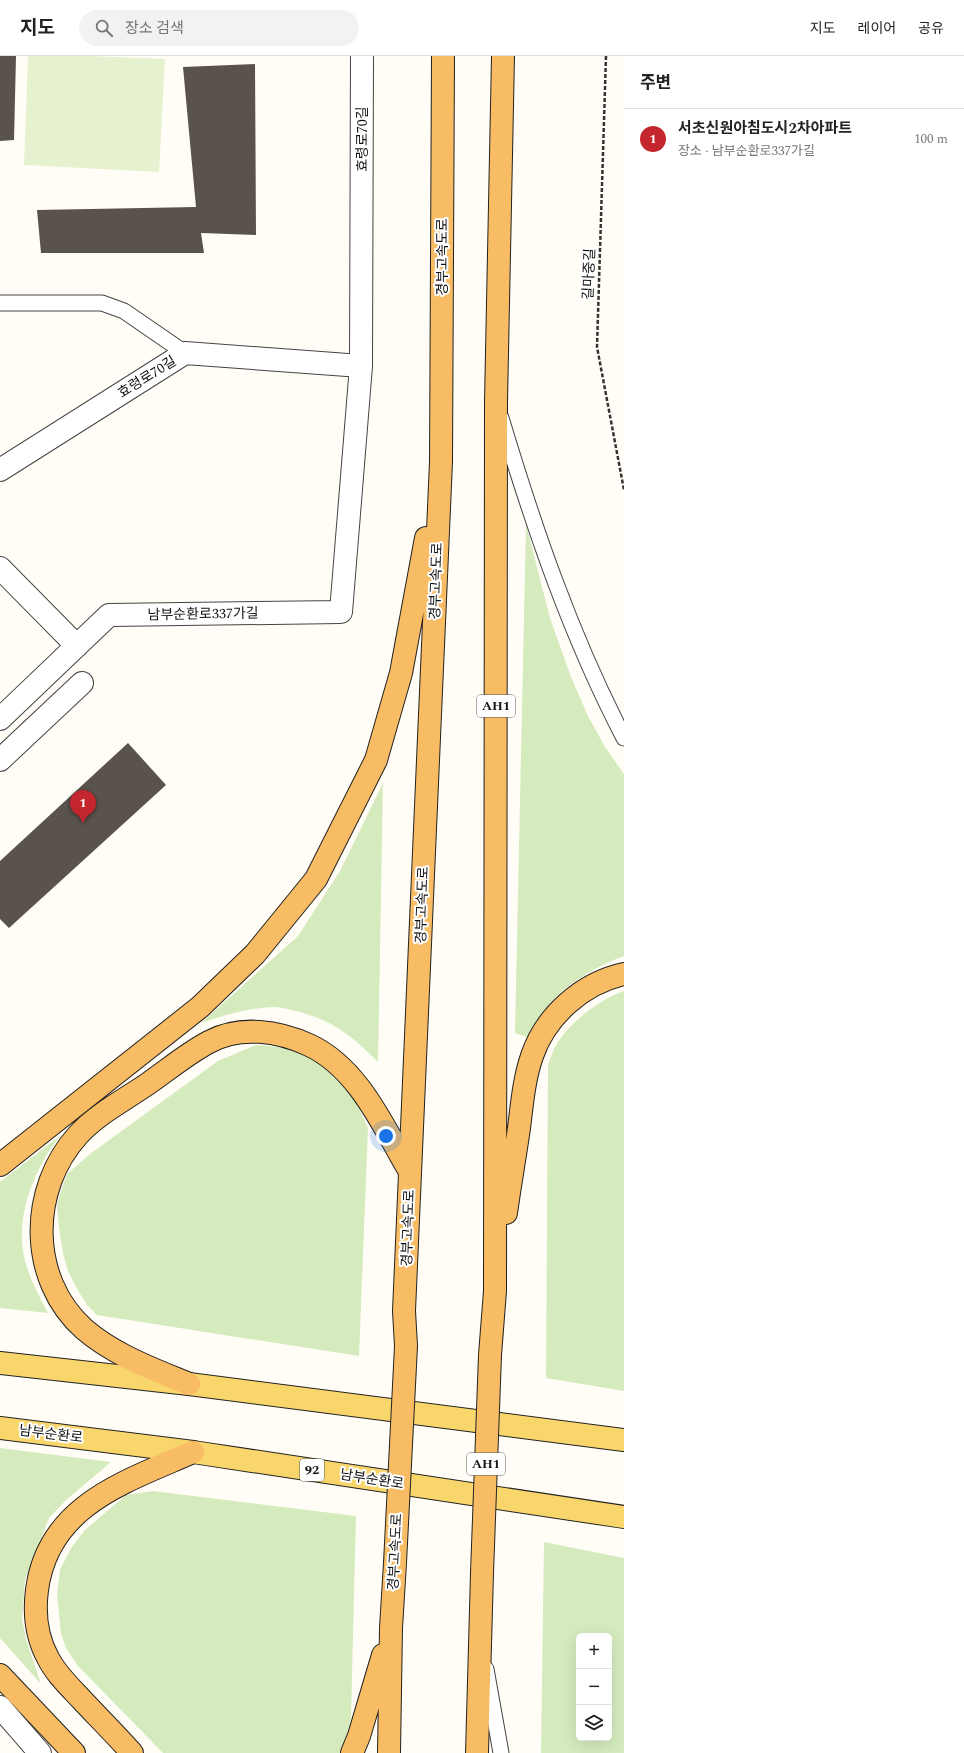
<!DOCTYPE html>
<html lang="ko">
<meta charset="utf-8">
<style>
:root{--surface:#fff;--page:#f2f2f2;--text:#222;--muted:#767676;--line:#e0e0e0;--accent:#c4262e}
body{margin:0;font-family:Spectral,"Noto Sans KR",serif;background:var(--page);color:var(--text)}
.controls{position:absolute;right:12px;bottom:12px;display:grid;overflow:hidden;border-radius:6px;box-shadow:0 4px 16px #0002}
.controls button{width:36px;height:36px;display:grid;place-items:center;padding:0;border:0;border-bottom:1px solid var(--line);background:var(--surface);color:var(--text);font:20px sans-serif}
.you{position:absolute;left:386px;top:1080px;width:14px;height:14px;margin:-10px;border:3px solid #fff;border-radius:50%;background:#1a73e8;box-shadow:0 0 0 6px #1a73e833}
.badge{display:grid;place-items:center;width:26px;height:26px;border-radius:50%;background:var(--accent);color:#fff;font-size:13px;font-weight:700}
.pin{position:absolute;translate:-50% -33px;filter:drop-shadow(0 1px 2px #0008)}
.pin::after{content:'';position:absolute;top:21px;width:14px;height:12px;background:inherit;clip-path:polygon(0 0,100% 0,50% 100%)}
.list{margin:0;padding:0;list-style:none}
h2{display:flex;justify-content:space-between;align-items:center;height:52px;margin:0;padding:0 16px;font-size:17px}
h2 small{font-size:13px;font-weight:400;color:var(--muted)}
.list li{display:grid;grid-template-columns:26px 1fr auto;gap:12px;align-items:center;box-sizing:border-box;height:60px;padding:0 16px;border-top:1px solid var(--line)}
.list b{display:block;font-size:15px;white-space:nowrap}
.list p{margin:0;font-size:13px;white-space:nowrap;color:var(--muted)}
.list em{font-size:13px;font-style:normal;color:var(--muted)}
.icon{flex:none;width:22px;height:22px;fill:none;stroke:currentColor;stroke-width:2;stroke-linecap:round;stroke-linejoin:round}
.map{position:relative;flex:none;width:624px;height:1697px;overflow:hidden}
header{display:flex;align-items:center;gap:24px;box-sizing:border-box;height:56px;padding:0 20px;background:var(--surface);border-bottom:1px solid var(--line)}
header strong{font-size:19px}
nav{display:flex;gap:22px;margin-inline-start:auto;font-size:14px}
.search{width:280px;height:36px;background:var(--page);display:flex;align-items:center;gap:10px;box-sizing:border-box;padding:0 14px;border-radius:22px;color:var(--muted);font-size:15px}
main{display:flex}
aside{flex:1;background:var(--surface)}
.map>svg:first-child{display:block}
</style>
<header>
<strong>지도</strong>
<div class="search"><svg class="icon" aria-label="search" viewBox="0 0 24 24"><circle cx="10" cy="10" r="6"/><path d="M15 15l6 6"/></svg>장소 검색</div>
<nav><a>지도</a><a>레이어</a><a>공유</a></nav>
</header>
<main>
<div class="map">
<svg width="624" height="1697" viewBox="0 0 624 1697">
<rect width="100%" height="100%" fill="#fffdf5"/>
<path fill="#d5ebbd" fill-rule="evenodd" d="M526 468 550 562 571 621 588 660 605 691 624 718V900C602 908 577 922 559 938 546 949 538 967 529 982L515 977Z
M383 727 378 1006C352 980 335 966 300 956 291 954 281 951 273 951 248 952 225 959 201 967L298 880 340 815Z
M624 935V1335L546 1322 548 1008C551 1002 552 996 555 991 567 968 600 943 624 935Z
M256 989 290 992 309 1000 324 1011 353 1040 368 1072 359 1300 97 1259 87 1249 76 1231 68 1215 63 1197 59 1172 57 1150 61 1135 67 1118 90 1098 218 1005Z
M61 1079C36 1109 17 1155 23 1195 26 1216 38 1238 48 1257L0 1252V1126Z
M0 1392 111 1406 66 1444 49 1462 25 1524 22 1563 26 1583 41 1628 0 1582Z
M153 1435 356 1460 351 1661 347 1680 340 1697H163L78 1610 66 1592 61 1578 57 1538 60 1514 71 1492 85 1474 126 1439Z
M544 1486 624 1502V1697H541ZM579 1580H609V1682H579Z"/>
<path fill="#e6f2cf" d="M28 0H89L165 3 159 116 24 109Z"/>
<path fill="#5a524d" d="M0 0H16L14 84 0 85Z
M255 8 256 179 201 177 204 197H41L37 154 196 151 183 11Z
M128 687 166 729 9 872 0 863V805Z"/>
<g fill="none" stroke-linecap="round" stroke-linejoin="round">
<g stroke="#444" stroke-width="17">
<path id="service" d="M0 247H102L124 255 185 297
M501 362C534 472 571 580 624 682
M486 1613 501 1697"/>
</g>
<g stroke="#444" stroke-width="24">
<path id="minor" d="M0 414 185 297 361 310
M0 512 77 590
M0 663 109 559 341 556 361 310 362 0
M0 704 82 627"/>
</g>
<g stroke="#444" stroke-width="24">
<path id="tertiary" d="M0 1651 40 1697"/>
</g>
<g stroke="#222" stroke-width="24">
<path id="primary" d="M0 1307 189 1328 624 1384
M0 1372 193 1396 624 1461"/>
</g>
<g stroke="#222" stroke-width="24">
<path id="trunk" d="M0 1109 200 951 255 898 316 823 376 704 401 617 426 482
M506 1157C510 1128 515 1100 519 1072 522 1048 524 1023 532 1000 546 959 583 927 624 918
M406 1290 404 1255 441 406 443 0
M490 1299 495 1235 496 346 503 0
M189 1328C153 1313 114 1299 84 1273 28 1223 29 1133 78 1079 97 1058 126 1043 149 1027 169 1013 188 997 209 986 240 969 279 975 309 989 359 1012 384 1072 410 1116
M0 1619 74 1697
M132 1697C116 1679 99 1662 82 1644 70 1631 56 1618 48 1602 37 1582 34 1557 37 1534 48 1449 125 1426 193 1396
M352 1697 359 1680 383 1599
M389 1697 391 1572 395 1507
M477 1697 482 1517"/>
</g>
<path stroke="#333" stroke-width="2.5" stroke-dasharray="4 2" stroke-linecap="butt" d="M606 0 597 291 624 434"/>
<use href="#service" stroke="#fff" stroke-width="15"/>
<use href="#minor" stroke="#fff" stroke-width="22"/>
<use href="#tertiary" stroke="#fff" stroke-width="22"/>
<use href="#primary" stroke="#f9d66b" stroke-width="22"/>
<use href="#trunk" stroke="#f7bc64" stroke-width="22"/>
<g stroke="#222" stroke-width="24" stroke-linecap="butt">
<path id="trunk-bridge" d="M395 1507 406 1290
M482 1517 490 1299"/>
</g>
<use href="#trunk-bridge" stroke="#f7bc64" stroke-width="22"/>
</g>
<g text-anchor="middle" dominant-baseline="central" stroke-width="4" stroke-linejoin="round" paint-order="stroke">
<g fill="#fff" stroke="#585858" stroke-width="1">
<rect x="477" y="639" width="38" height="22" rx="3"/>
<rect x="467" y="1397" width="38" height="22" rx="3"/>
<rect x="300" y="1403" width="24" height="22" rx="3"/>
</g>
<g font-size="13" font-weight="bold" fill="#111">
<text x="496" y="650">AH1</text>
<text x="486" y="1408">AH1</text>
<text x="312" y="1414">92</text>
</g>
<g font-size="14" fill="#111" stroke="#fff">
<text transform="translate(362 83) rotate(-90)">효령로70길</text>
<text transform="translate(442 201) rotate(-90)">경부고속도로</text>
<text transform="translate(589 218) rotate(-88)">길마중길</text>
<text transform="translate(147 321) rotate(-32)">효령로70길</text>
<text transform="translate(436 525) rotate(-88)">경부고속도로</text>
<text transform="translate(203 558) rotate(-1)">남부순환로337가길</text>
<text transform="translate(422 849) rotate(-88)">경부고속도로</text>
<text transform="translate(408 1172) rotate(-88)">경부고속도로</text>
<text transform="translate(51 1378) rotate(7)">남부순환로</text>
<text transform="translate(372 1423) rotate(9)">남부순환로</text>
<text transform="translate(395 1496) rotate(-87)">경부고속도로</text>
</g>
</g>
</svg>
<div class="controls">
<button>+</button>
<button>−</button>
<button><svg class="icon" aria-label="layers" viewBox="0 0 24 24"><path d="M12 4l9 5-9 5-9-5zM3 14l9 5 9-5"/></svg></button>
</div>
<div class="you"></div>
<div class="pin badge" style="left:83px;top:767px">1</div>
</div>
<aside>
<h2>주변<small></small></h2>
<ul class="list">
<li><span class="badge">1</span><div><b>서초신원아침도시2차아파트</b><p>장소 · 남부순환로337가길</p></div><em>100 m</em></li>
</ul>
</aside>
</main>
